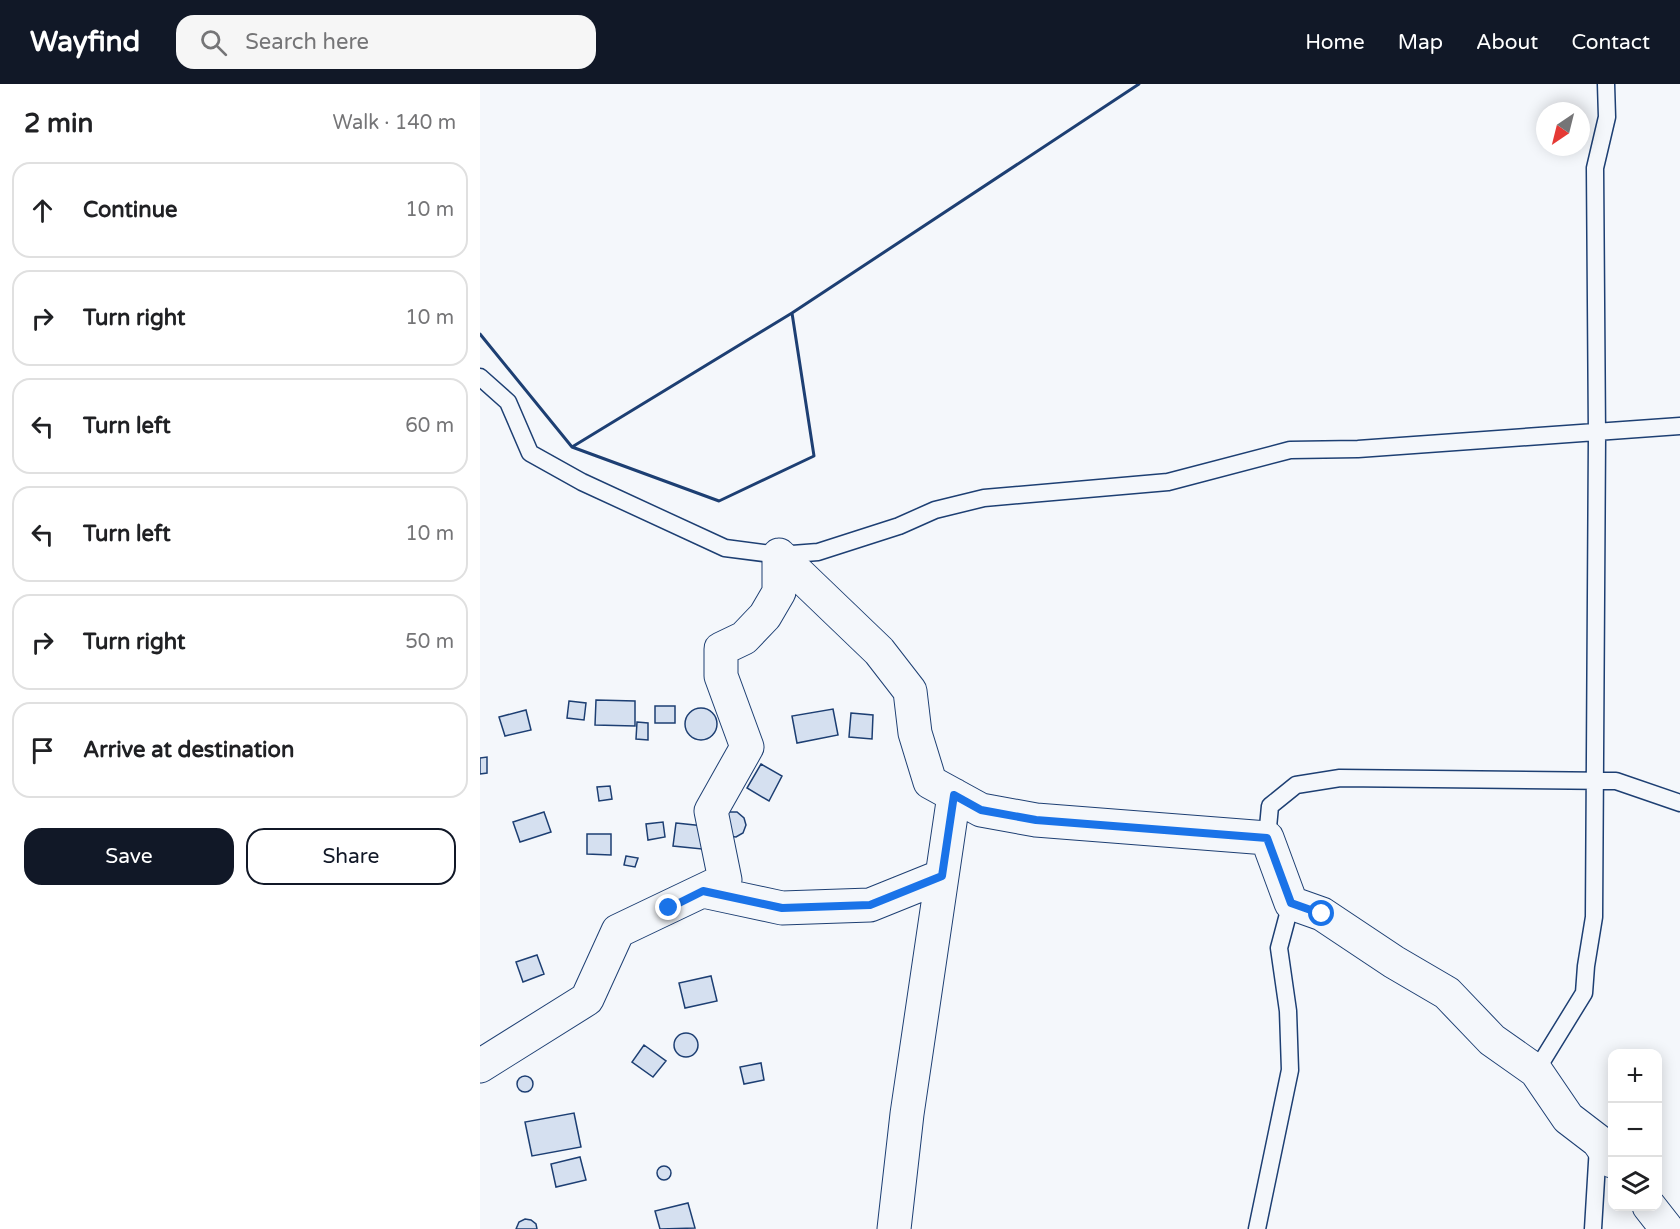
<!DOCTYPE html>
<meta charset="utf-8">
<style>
:root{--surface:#fff;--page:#f6f6f6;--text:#202124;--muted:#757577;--line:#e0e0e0;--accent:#111827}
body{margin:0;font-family:"Varela Round",sans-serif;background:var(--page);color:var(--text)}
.controls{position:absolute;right:18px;bottom:18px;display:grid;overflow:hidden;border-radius:12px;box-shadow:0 3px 15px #0003}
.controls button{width:54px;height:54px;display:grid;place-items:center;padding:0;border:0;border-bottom:2px solid var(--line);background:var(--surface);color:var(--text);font:30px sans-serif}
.compass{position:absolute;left:1056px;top:18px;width:54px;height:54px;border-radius:50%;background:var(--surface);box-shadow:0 3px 15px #0003;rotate:215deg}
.stop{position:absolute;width:18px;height:18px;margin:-14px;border:4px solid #1a73e8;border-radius:50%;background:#fff}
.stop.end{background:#1a73e8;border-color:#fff;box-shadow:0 2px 6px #0008}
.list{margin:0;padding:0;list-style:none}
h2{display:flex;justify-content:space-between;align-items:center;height:78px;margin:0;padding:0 24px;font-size:26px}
h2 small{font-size:20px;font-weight:400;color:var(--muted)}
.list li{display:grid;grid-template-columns:39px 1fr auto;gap:18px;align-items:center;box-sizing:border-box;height:96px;margin:0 12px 12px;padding:0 12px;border:2px solid var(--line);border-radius:18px}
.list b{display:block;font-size:22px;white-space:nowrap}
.list em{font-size:20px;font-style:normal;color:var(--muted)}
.actions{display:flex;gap:12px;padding:18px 24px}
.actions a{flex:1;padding:14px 0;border:2px solid var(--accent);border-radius:18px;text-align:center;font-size:21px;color:var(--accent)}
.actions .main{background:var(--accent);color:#fff}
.icon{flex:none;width:33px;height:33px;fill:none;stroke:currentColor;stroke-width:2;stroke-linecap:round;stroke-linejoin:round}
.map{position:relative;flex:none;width:1200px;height:1145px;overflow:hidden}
header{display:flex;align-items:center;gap:36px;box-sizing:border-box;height:84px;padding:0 30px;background:var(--accent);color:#fff}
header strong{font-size:28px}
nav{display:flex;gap:33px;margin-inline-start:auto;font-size:21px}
.search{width:420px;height:54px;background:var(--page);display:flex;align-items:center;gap:15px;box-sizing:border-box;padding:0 21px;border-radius:18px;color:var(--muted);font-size:22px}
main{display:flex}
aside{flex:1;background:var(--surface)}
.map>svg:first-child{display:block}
</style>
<header>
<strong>Wayfind</strong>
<div class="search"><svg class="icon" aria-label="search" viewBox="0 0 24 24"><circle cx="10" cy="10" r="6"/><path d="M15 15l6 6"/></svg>Search here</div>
<nav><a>Home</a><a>Map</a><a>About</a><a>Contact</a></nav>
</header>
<main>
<aside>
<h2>2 min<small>Walk · 140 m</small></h2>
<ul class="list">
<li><svg class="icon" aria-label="ahead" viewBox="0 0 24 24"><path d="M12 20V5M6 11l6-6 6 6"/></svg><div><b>Continue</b></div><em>10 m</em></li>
<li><svg class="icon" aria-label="right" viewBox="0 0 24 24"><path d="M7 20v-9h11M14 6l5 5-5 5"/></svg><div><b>Turn right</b></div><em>10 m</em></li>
<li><svg class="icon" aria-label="left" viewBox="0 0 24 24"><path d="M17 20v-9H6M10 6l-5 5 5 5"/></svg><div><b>Turn left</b></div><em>60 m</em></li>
<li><svg class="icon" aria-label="left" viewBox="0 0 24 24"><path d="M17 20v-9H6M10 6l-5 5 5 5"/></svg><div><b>Turn left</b></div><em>10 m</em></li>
<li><svg class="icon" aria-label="right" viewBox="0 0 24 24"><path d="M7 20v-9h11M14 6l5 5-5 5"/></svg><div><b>Turn right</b></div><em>50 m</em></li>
<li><svg class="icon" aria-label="arrive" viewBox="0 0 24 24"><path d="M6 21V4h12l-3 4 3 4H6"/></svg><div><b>Arrive at destination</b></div></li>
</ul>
<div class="actions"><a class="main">Save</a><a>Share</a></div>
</aside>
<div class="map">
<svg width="1200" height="1145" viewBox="0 0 1200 1145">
<rect width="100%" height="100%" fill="#f4f7fb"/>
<path fill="#d5e0f0" stroke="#1d3f73" stroke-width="1.5" d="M116 616 155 617V642L115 641Z
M89 617 106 619 104 636 87 634Z
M175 622H195V639H175Z
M205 640a16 16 0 1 1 32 0a16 16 0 1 1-32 0Z
M353 625 358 651 317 659 312 632Z
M46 626 51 646 25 652 19 633Z
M371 629 393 631 392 655 369 653Z
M157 638 168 639V656L156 655Z
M7 673V689L0 690V674Z
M281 680 302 692 289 717 267 704Z
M130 702 132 715 119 717 117 703Z
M64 728 71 748 40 758 33 738Z
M249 728H257L264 734 266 741 263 749 256 753 248 752 243 732Z
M183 738 185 753 168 756 166 740Z
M196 739 224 742 222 765 193 762Z
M107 750H131V771L107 770Z
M146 772 158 774 155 783 144 781Z
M57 871 64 890 43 898 36 878Z
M231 892 237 917 205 924 199 899Z
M194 961a12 12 0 1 1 24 0a12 12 0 1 1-24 0Z
M164 961 186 977 173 993 152 978Z
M281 979 284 996 264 1000 260 983Z
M37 1000a8 8 0 1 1 16 0a8 8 0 1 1-16 0Z
M94 1029 101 1063 52 1072 45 1038Z
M100 1073 106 1096 76 1103 71 1080Z
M177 1089a7 7 0 1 1 14 0a7 7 0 1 1-14 0Z
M208 1119 215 1144 180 1145 175 1127Z
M45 1135 51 1136 56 1140 57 1145H36L39 1138Z"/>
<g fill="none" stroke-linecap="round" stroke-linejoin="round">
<g stroke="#1d3f73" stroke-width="19">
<path id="service" d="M0 293 28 318 50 369 102 398 245 464 299 471 338 468 419 442 455 426 504 414 688 398 810 366 878 365 1200 342
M787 754 790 722 816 701 860 694 1136 697 1200 719
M1056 987 1104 909 1106 882 1114 833 1117 352 1115 84 1127 33 1126 0
M777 1145 810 986 808 927 799 864 811 819
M1113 1145 1118 1062"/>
</g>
<g stroke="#1d3f73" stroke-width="35">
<path id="minor" d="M299 471 399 567 430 607 435 649 450 698 501 726 556 736 787 754 811 819 842 830 914 878 967 909 1012 956 1056 987 1088 1034 1118 1057 1132 1077
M223 807 302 824 390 821 462 792
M0 982 107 915 138 847 245 796 231 727 267 663 241 592V565L264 554 285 532 299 508V471
M1169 1122 1187 1145
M414 1145 427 1030 474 711"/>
</g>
<use href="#service" stroke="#f4f7fb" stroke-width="16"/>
<use href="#minor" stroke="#f4f7fb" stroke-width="33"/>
<path stroke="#1d3f73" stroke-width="3" d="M0 250 92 363 239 417 334 372 312 229 659 0
M92 363 312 229"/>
</g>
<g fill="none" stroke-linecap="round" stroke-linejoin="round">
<path stroke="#1a73e8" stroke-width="8" d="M189 824 223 807 302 824 390 821 462 792 474 711 501 726 556 736 787 754 811 819 842 830"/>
</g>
</svg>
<div class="controls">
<button>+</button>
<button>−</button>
<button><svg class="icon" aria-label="layers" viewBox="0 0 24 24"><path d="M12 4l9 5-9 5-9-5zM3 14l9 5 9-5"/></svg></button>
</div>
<svg class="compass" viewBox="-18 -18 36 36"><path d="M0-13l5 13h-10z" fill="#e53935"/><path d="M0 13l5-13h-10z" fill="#757577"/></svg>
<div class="stop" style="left:842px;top:830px"></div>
<div class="stop end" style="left:189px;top:824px"></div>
</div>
</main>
